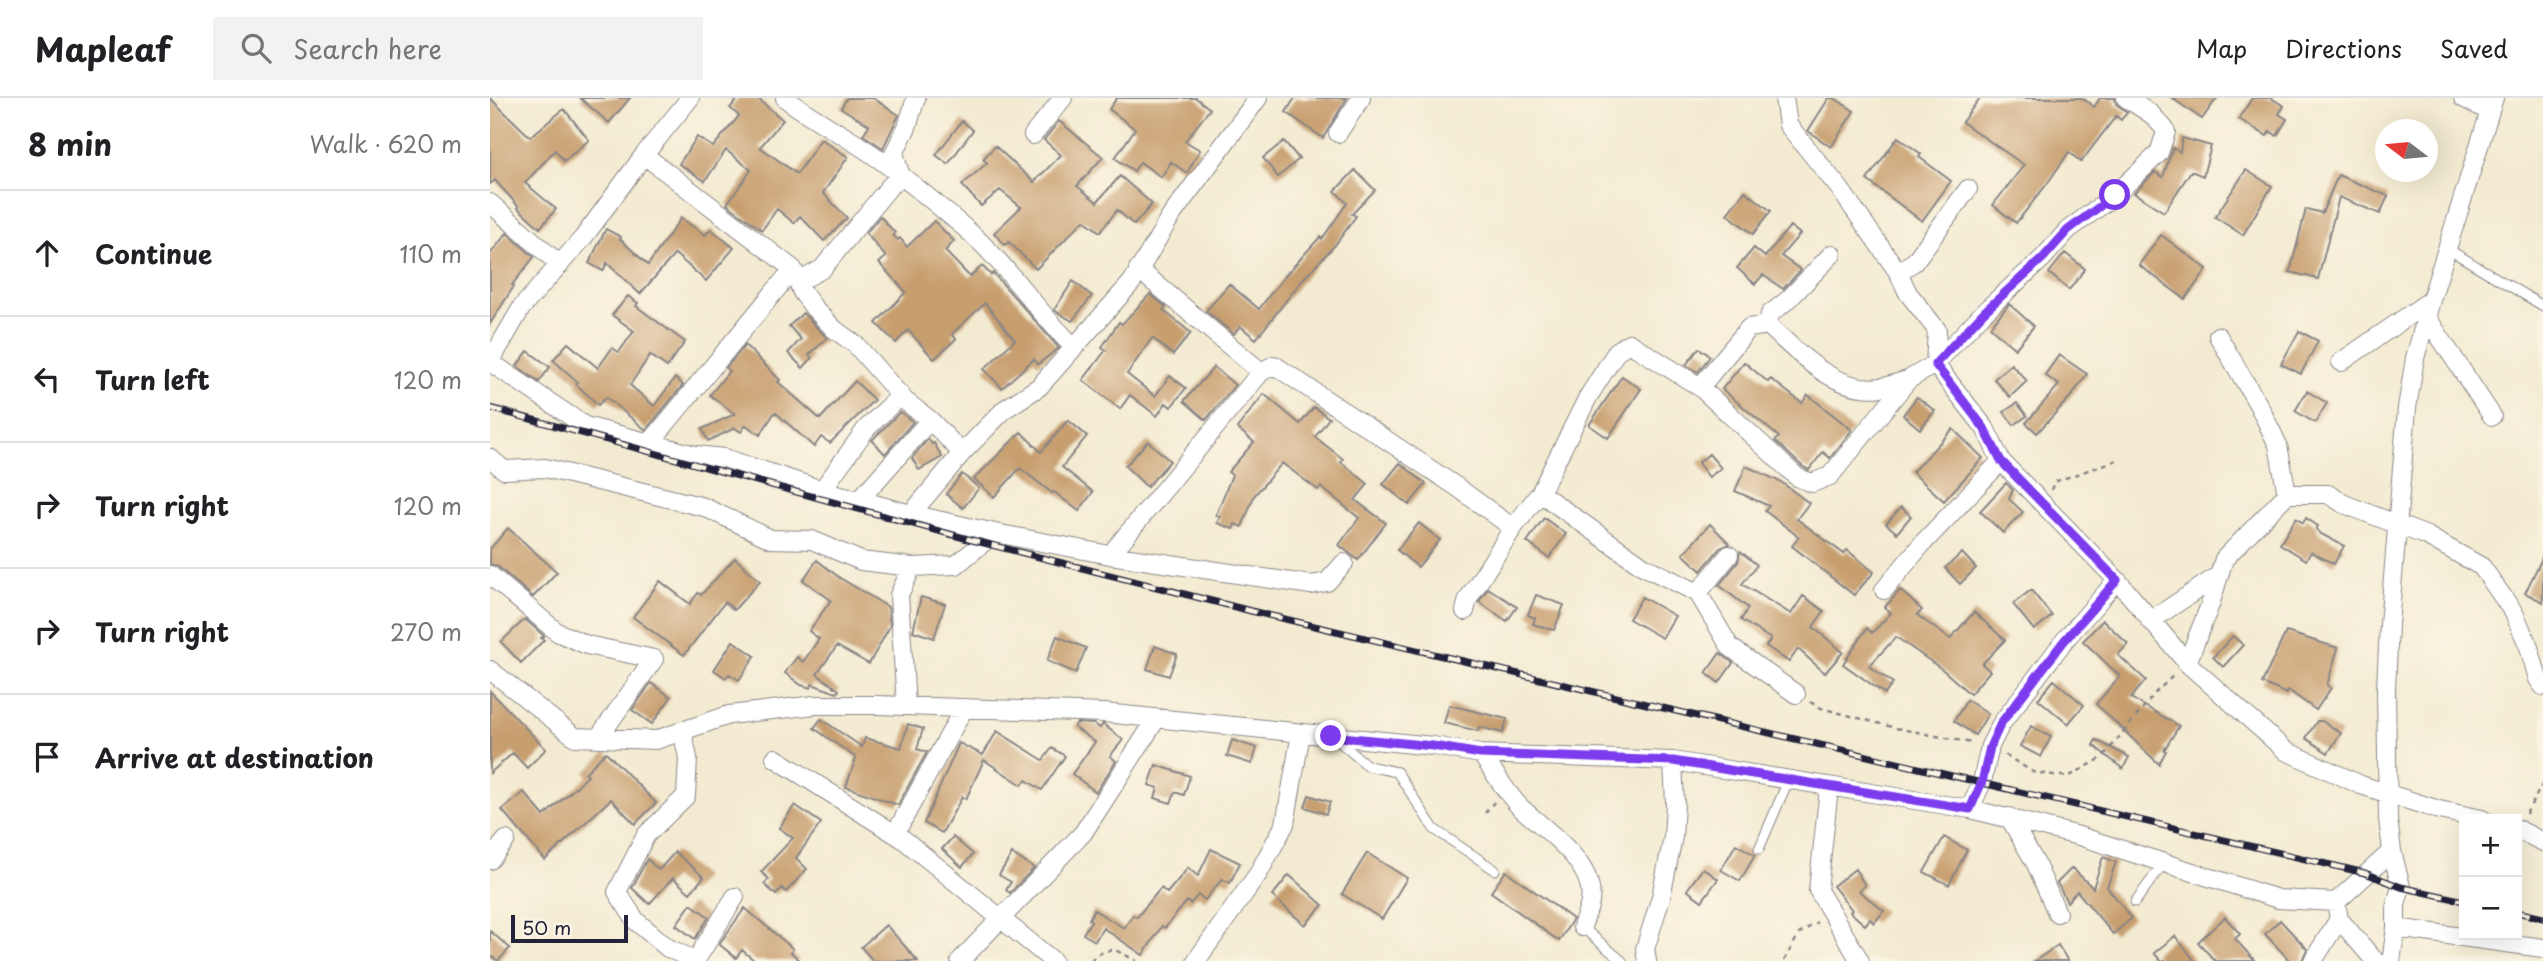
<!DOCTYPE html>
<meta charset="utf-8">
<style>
:root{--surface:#fff;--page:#f2f2f2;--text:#202124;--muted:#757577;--line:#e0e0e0}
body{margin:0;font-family:"Playpen Sans",sans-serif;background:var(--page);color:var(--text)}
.controls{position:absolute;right:21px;bottom:21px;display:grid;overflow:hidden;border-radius:0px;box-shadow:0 7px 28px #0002}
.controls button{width:63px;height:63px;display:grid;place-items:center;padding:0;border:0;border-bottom:2px solid var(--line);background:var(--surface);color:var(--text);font:35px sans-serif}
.compass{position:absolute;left:1885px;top:21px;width:63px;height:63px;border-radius:50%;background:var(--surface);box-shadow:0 7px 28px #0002;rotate:286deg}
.scale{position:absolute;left:21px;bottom:18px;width:117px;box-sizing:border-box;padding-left:7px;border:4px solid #22223b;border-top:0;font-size:19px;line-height:24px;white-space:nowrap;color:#22223b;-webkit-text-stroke:5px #fcf5e5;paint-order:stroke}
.stop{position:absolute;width:21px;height:21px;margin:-16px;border:5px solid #7c3aed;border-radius:50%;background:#fff}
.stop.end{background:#7c3aed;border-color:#fff;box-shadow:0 2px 7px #0008}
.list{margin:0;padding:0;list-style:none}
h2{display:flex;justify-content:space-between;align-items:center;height:91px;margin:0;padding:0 28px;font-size:30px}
h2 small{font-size:23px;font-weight:400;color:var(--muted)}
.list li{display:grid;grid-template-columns:46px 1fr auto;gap:21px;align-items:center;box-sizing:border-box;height:126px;padding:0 28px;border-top:2px solid var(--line)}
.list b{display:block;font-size:26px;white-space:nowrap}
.list em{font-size:23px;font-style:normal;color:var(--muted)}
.icon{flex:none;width:38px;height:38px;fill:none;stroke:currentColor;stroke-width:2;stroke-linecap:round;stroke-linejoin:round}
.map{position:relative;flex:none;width:2053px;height:863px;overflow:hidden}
header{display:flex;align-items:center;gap:42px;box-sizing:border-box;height:98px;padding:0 35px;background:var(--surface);border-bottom:2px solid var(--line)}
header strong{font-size:33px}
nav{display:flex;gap:38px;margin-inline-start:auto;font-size:24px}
.search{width:490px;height:63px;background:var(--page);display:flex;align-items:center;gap:18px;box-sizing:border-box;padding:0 24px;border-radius:0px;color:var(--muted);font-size:26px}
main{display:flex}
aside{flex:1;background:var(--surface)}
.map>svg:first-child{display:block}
</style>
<header>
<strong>Mapleaf</strong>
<div class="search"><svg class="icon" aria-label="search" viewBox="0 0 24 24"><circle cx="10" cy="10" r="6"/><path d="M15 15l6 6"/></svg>Search here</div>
<nav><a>Map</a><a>Directions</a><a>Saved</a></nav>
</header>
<main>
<aside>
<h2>8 min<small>Walk · 620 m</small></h2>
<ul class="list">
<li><svg class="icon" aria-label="ahead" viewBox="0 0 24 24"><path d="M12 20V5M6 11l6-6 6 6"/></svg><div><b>Continue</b></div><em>110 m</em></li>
<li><svg class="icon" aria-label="left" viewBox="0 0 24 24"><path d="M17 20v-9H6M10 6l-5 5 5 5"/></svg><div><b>Turn left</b></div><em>120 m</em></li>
<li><svg class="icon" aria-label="right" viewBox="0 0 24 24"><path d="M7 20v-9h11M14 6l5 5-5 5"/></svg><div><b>Turn right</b></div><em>120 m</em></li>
<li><svg class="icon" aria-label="right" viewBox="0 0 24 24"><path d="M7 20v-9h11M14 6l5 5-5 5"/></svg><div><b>Turn right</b></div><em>270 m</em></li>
<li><svg class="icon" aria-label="arrive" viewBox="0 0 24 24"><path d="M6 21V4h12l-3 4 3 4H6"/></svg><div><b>Arrive at destination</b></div></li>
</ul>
</aside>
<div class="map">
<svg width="2053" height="863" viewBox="0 0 2053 863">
<rect width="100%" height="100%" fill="#fcf5e5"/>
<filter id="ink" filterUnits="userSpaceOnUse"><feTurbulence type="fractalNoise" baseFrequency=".0143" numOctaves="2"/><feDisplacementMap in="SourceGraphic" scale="14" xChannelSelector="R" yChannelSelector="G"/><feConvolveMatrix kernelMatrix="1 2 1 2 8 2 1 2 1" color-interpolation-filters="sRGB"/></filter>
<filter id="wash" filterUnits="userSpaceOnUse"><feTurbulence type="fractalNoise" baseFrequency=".00686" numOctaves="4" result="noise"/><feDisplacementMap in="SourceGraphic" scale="28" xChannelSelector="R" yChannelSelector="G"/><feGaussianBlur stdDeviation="1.57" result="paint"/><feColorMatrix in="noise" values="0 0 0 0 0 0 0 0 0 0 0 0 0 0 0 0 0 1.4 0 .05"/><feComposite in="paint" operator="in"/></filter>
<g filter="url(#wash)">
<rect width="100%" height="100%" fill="#f3ebd1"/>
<g id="blocks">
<path fill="#c79e6e" d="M0 0 40 39 74 11 99 42 74 63 65 52 35 85 66 111 50 130 28 110 29 109 5 82 0 86Z
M90 0H140L119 25Z
M249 0H267L293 22 270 49 307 76 331 41 358 59 333 95 357 120 334 143 310 118 304 125 287 111 272 132 237 106 261 72 236 52 215 83 189 66 207 39 223 49 249 18 240 10Z
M357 0H383L409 17 393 50 373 37 379 27 351 10Z
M627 0H706L720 11 695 43 710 52 697 75 681 64 671 79 650 64 644 73 625 60 645 31 619 11Z
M805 0H857L833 40 796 14Z
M1339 0H1344L1364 13 1341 49 1318 33Z
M1490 0H1592L1604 9 1610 0H1625L1626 6 1637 14 1631 22 1626 18 1591 64 1579 54 1557 86 1526 125 1503 107 1534 67 1472 24Z
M1682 0H1727L1712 21Z
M1762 0H1781L1794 8 1789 16 1797 21 1787 38 1780 33 1777 38 1749 21Z
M472 23 483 32 458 66 446 57Z
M569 23 613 59 587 88 607 104 630 78 662 106 644 127 627 112 610 134 594 122 546 171 519 144 515 147 504 135 531 109 510 92 491 108 472 87 497 65 493 61 505 48 544 84 571 57 554 42Z
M1408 39 1431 56 1429 59 1461 83 1432 123 1377 82Z
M1692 40 1721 48 1713 78 1701 73 1674 114 1644 95 1665 74 1673 79 1683 50 1690 54Z
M794 43 809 61 788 79 773 60Z
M865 72 885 92 862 116 866 118 845 147 814 180 766 241 750 228 744 236 716 213 739 186 769 211 793 180 830 139 832 141 857 105 845 93Z
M1756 72 1782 88 1753 137 1725 119Z
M1848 77 1898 98 1890 116 1849 99 1828 181 1800 174 1816 111 1832 115Z
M1255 93 1281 113 1263 136 1237 116Z
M390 118 405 135 403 137 408 142 410 140 417 149 444 123 464 143 455 153 480 179 492 168 501 177 503 175 569 250 548 266 544 261 512 290 494 271 525 242 495 205 462 236 466 241 444 261 418 232 406 245 386 225 416 194 389 165 396 159 376 135Z
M191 120 215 137 221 131 244 150 216 183 185 156 150 196 117 165 113 173 99 165 116 131 131 139 130 141 158 167Z
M1300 128 1310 136 1291 158 1311 172 1293 191 1273 177 1265 186 1247 170 1264 150 1275 159Z
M17 135 44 159 22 187 24 188 0 226V156Z
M1671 137 1717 171 1695 201 1649 167Z
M1575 155 1595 171 1579 192 1559 175Z
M583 183 602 198 582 223 564 212Z
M660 196 676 209 673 212 701 235 683 257 662 240 637 276 665 298 680 278 696 290 681 309 676 305 667 318 640 297 630 311 593 282 616 252 612 249 629 224 632 226Z
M138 198 148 205 146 208 195 244 177 269 160 257 140 287 164 308 185 280 193 287 156 332 116 299 108 307 86 286 88 284 63 262 78 245 108 270 122 250 129 254 144 233 122 217Z
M1519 206 1544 228 1525 251 1500 229Z
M313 215 337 240 319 257 322 260 313 270 298 255 311 241 299 228Z
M1809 233 1828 243 1811 276 1791 266Z
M255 247 290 282 288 284 330 321 365 283 384 302 340 345 331 339 324 349 285 314 270 337 256 327 251 334 245 330 218 343 212 331 245 316 220 297 239 273 236 270Z
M1209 250 1220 258 1208 274 1196 267Z
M38 253 60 269 49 284 27 268Z
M1569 257 1597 276 1582 297 1547 335 1536 325 1569 287 1555 277Z
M1254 264 1278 284 1281 281 1312 305 1318 297 1362 332 1340 360 1333 354 1319 372 1313 369 1285 343 1289 339 1232 291Z
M1521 266 1537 283 1520 299 1504 281Z
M724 269 745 287 716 322 694 303Z
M1132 278 1151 291 1118 340 1099 327Z
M1817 293 1837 305 1825 325 1805 313Z
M774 296 810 326 824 309 839 320 825 339 853 361 851 364 878 386 865 402 896 425 868 462 849 447 869 420 831 389 828 392 792 365 764 398 752 429 745 426 743 431 727 425 730 419 726 417 742 377 738 374 764 344 747 330Z
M1427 299 1445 313 1430 331 1413 317Z
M1527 305 1537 318 1524 327 1514 314Z
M410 314 423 324 395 356 382 342Z
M578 322 597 338 572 369 603 394 589 413 564 394 562 395 530 370 504 399 484 381 531 334 551 354Z
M1463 331 1493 360 1454 403 1422 374Z
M438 341 442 346 444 345 452 359 429 372 422 360Z
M658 343 680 363 657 389 635 368Z
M1219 356 1231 370 1219 379 1208 365Z
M910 365 936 386 919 407 893 386Z
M1256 368 1291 384 1319 405 1307 421 1354 456 1357 452 1384 474 1364 497 1302 448 1309 439 1275 413 1279 408 1245 393Z
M472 376 489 390 473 410 456 396Z
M1516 385 1523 392 1519 401 1533 414 1513 435 1490 413Z
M1411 409 1421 418 1407 435 1396 426Z
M1054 420 1076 436 1059 460 1037 444Z
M1806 420 1813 425 1816 420 1828 428 1826 431 1831 436 1854 448 1844 466 1821 454 1816 462 1790 446Z
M929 425 950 442 928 469 907 452Z
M1220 426 1240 446 1230 450 1211 473 1193 456Z
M18 430 67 474 43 499 7 468 0 466V451Z
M1250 453 1267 467 1252 486 1301 516 1313 498 1334 513 1323 529 1353 554 1335 575 1308 551 1299 564 1276 548 1281 541 1251 522 1258 510 1229 487 1248 464Z
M1472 455 1486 470 1470 486 1455 470Z
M2053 458V504L2035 495Z
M245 460 270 483 244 512 235 504 194 557 143 519 170 483 200 506 208 495 211 497Z
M327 462 350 480 398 509 400 528 379 566 347 548 327 576 349 592 347 595 322 586 321 590 311 587 295 575 307 559 313 564 329 541 319 533 341 502 313 482Z
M998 490 1027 509 1017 523 989 504Z
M1410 492 1432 512 1427 517 1460 541 1484 514 1515 542 1492 566 1500 573 1480 596 1453 572 1406 539 1379 568 1403 585 1395 596 1353 566 1377 530 1382 535 1401 515 1395 509Z
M1541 492 1562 518 1544 532 1523 506Z
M1046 497 1074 507 1064 532 1043 526 1045 520 1038 517Z
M431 499 455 506 444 540 423 533Z
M1152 499 1185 518 1172 540 1139 521Z
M35 521 54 538 51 540 54 542 31 565 11 544Z
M1613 522 1638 546 1628 557 1656 582 1641 600 1689 628 1674 652 1676 653 1669 666 1606 606 1630 578 1593 543Z
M1796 534 1848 550 1837 587 1841 590 1826 612 1798 592 1797 596 1772 585Z
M567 538 596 550 586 575 557 563Z
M1743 538 1753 547 1733 569 1723 559Z
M243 543 265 558 249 582 239 576 236 580 224 572Z
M665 548 687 556 679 578 657 571Z
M1230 555 1243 565 1229 585 1216 575Z
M1564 582 1594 607 1578 626 1548 601Z
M161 585 181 599 162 626 142 612Z
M0 593 56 651 37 670 23 655 0 675Z
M1477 602 1498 616 1485 637 1464 623Z
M959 607 1017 621 1013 635 989 629 988 633 954 625Z
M331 621 372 649 375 640 411 650 418 626 433 631 427 651 437 654 408 707 356 689 366 660 324 630Z
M1827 623H1832L1851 635 1838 655 1816 640Z
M587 625 604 626 610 630 613 626 633 642 620 658 626 663 606 694 582 676 605 644 584 629Z
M1541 628 1561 639 1551 659 1530 648Z
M507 633 553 662 562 650 575 658 552 692 536 682 532 687 494 662 476 701 472 699 452 735 434 725 469 645 493 657Z
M742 642 767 650 762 666 737 658Z
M1606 642 1639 659 1633 671 1603 647Z
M116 654 166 705 145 726 121 701 55 762 12 712 34 694 54 718 98 678 95 675Z
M666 667 700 678 694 697 685 694 681 705 665 700 668 690 659 687Z
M819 697 840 704 836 716 815 709Z
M305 707 331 725 306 760 317 771 296 794 292 790 286 797 274 786 279 781 271 774 303 740 289 730Z
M463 739 483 756 472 769 452 751Z
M1454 739 1477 752 1459 787 1434 774Z
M1246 746 1265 757 1250 783 1231 772Z
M721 751 750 765 740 785 732 781 715 802 708 797 700 806 697 803 675 830 672 828 653 857 613 830 605 843 593 836 601 823 599 821 604 812 634 830 643 817 647 819 671 790 677 795 698 770 708 778Z
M185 754 214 779 200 795 183 780 159 806 142 790 157 761 169 772Z
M877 755 917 780 892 821 852 796Z
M522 756 544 770 520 795 516 792 521 784 509 777Z
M1613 759 1626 764 1617 789 1642 820 1623 836 1587 793 1577 804 1567 785 1582 770 1603 790Z
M1213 770 1228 781 1212 803 1197 792Z
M1365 771 1375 787 1369 793 1394 813 1384 825 1380 821 1375 827 1360 814 1362 812 1343 788Z
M1016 773 1083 821 1069 843 1001 794Z
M799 777 833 807 815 827 782 798Z
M201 806 219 819 205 841 186 827Z
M255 810 303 851 301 854 310 863H265L252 852 246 860 229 846Z
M1735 819 1750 836 1745 841 1765 863H1725L1708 844Z
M1790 822 1817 851 1812 863H1800L1775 836Z
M396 827 428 863H383L371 849Z
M0 833 20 850 8 863 0 857Z
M1685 838 1705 863H1671L1664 855Z
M1568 847 1578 863H1545Z"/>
</g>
</g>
<g filter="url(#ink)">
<use href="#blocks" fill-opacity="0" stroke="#8a8686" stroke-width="2"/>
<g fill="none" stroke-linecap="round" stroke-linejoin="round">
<g stroke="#8a8686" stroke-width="11">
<path id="lane" d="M1958 151 2053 208
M846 641 878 668 907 674 944 731 1005 772
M1269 751 1298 683
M1645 804 1673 766
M1092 829 1132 863"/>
</g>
<g stroke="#8a8686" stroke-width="20">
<path id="street" d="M295 0C325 23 359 39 389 61 419 83 448 107 476 131 517 166 545 212 584 249
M1294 0 1298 27 1350 91 1408 174 1418 195 1447 232 1445 266 1495 330 1511 363 1627 482 1697 565 1796 653 1871 687 1949 712 1992 721
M1973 0 1999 13
M848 35 871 0
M543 37 573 0
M154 57 303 171 312 194 324 210 344 231 366 247 415 303 440 322 472 355
M0 105 70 167
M1408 174 1424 164 1478 91
M308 184 332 171 400 88 411 79 404 55 417 29 426 0
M1936 218 2002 318
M1278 227 1280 216 1299 201 1342 156
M1728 238 1769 308 1788 347 1797 396H1838L1854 406 1937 438 1992 469 2024 515 2039 549 2048 581 2053 588
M0 264 95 328 205 357 234 360 332 392 421 416 505 435 620 457 771 274 648 171
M0 264 32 209 93 140 154 57 200 0
M1851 264 1941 202
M771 274 784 267 967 389 1023 430
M1210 289 1259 230 1278 227C1308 255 1346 296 1391 289 1400 288 1409 284 1418 282
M160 345 303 171
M0 360 14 372 55 370 214 409 281 441 322 442 371 463 422 469 466 467 505 435
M332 392 376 331 411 297
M1050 395 1153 468 1208 495 1240 549 1306 596
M370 401 440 322
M421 416 472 355 515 311 549 289 642 184 681 118 768 0
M620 457 821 487 837 484 854 465
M0 477 67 534 97 547 164 561 109 639
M1394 492 1432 446 1511 363
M1208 495 1239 457
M975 513 978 501 1023 430 1050 395 1098 299 1127 253 1139 245 1210 289 1307 379 1322 385 1340 378 1418 282 1445 266 1494 214 1553 160 1578 132 1625 97 1669 55 1676 34 1674 30 1661 16 1636 0
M1660 523 1729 477
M1697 565 1720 507 1734 461 1797 396
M0 572 85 639 166 642 239 617 325 607H387L614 615 943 648 991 656 1183 663 1480 711 1589 738 1788 801 1846 804
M416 608 409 497 422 469
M192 632 198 660 196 698 156 737 127 794 146 823 178 850 206 863
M991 656C1003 672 1015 693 1029 708 1053 731 1107 765 1100 804 1099 812 1094 821 1092 829
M285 660 413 741 563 863
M1339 690 1328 792 1370 863
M1480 711 1492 684 1500 648 1511 626 1574 543 1627 482
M1519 719 1546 766 1567 815
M2027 731 2053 744
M405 736 474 610
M0 762 16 742
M1906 830 2053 850
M206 862 245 799
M470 863 593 735 667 620
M706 863 768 776 795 726 811 635
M1157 863 1155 851 1171 799 1183 739 1185 706 1183 663
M1823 863 1849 821
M1885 863 1849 821 1846 804 1902 753
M1901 863 1906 830V806L1911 789 1902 753 1898 721 1896 591 1899 527 1917 310 1925 260 1941 202 2004 0"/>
</g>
<path stroke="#8a8686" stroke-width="2.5" stroke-dasharray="5 5" stroke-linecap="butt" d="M1561 392 1564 384 1630 361
M1320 604 1331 610 1406 630 1482 645
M1515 657 1543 674 1578 679 1612 660 1666 594 1684 577
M995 715 1004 704
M2036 716 2053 685
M601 863 605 857 623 851 647 863
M1294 863 1309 836 1327 824"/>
<use href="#lane" stroke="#fff" stroke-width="9"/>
<use href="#street" stroke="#fff" stroke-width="18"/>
<g stroke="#22223b" stroke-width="7">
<path id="rail" d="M0 310 478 441 761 513 1875 775 1911 789 1974 803
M2027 814 2053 820"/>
</g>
<use href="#rail" stroke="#fcf5e5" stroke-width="4.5" stroke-dasharray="13" stroke-linecap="butt"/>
</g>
</g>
<g fill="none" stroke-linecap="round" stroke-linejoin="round" filter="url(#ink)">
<path stroke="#7c3aed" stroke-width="9" d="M841 638 943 648 991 656 1183 663 1480 711 1492 684 1500 649 1511 625 1574 543 1627 482 1511 363 1494 330 1445 266 1494 214 1553 160 1578 132 1625 97"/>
</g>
</svg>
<div class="controls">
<button>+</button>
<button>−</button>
</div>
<svg class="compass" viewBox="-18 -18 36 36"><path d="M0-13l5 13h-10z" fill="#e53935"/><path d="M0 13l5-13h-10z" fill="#757577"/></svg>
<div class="scale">50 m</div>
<div class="stop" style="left:1625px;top:97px"></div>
<div class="stop end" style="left:841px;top:638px"></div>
</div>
</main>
